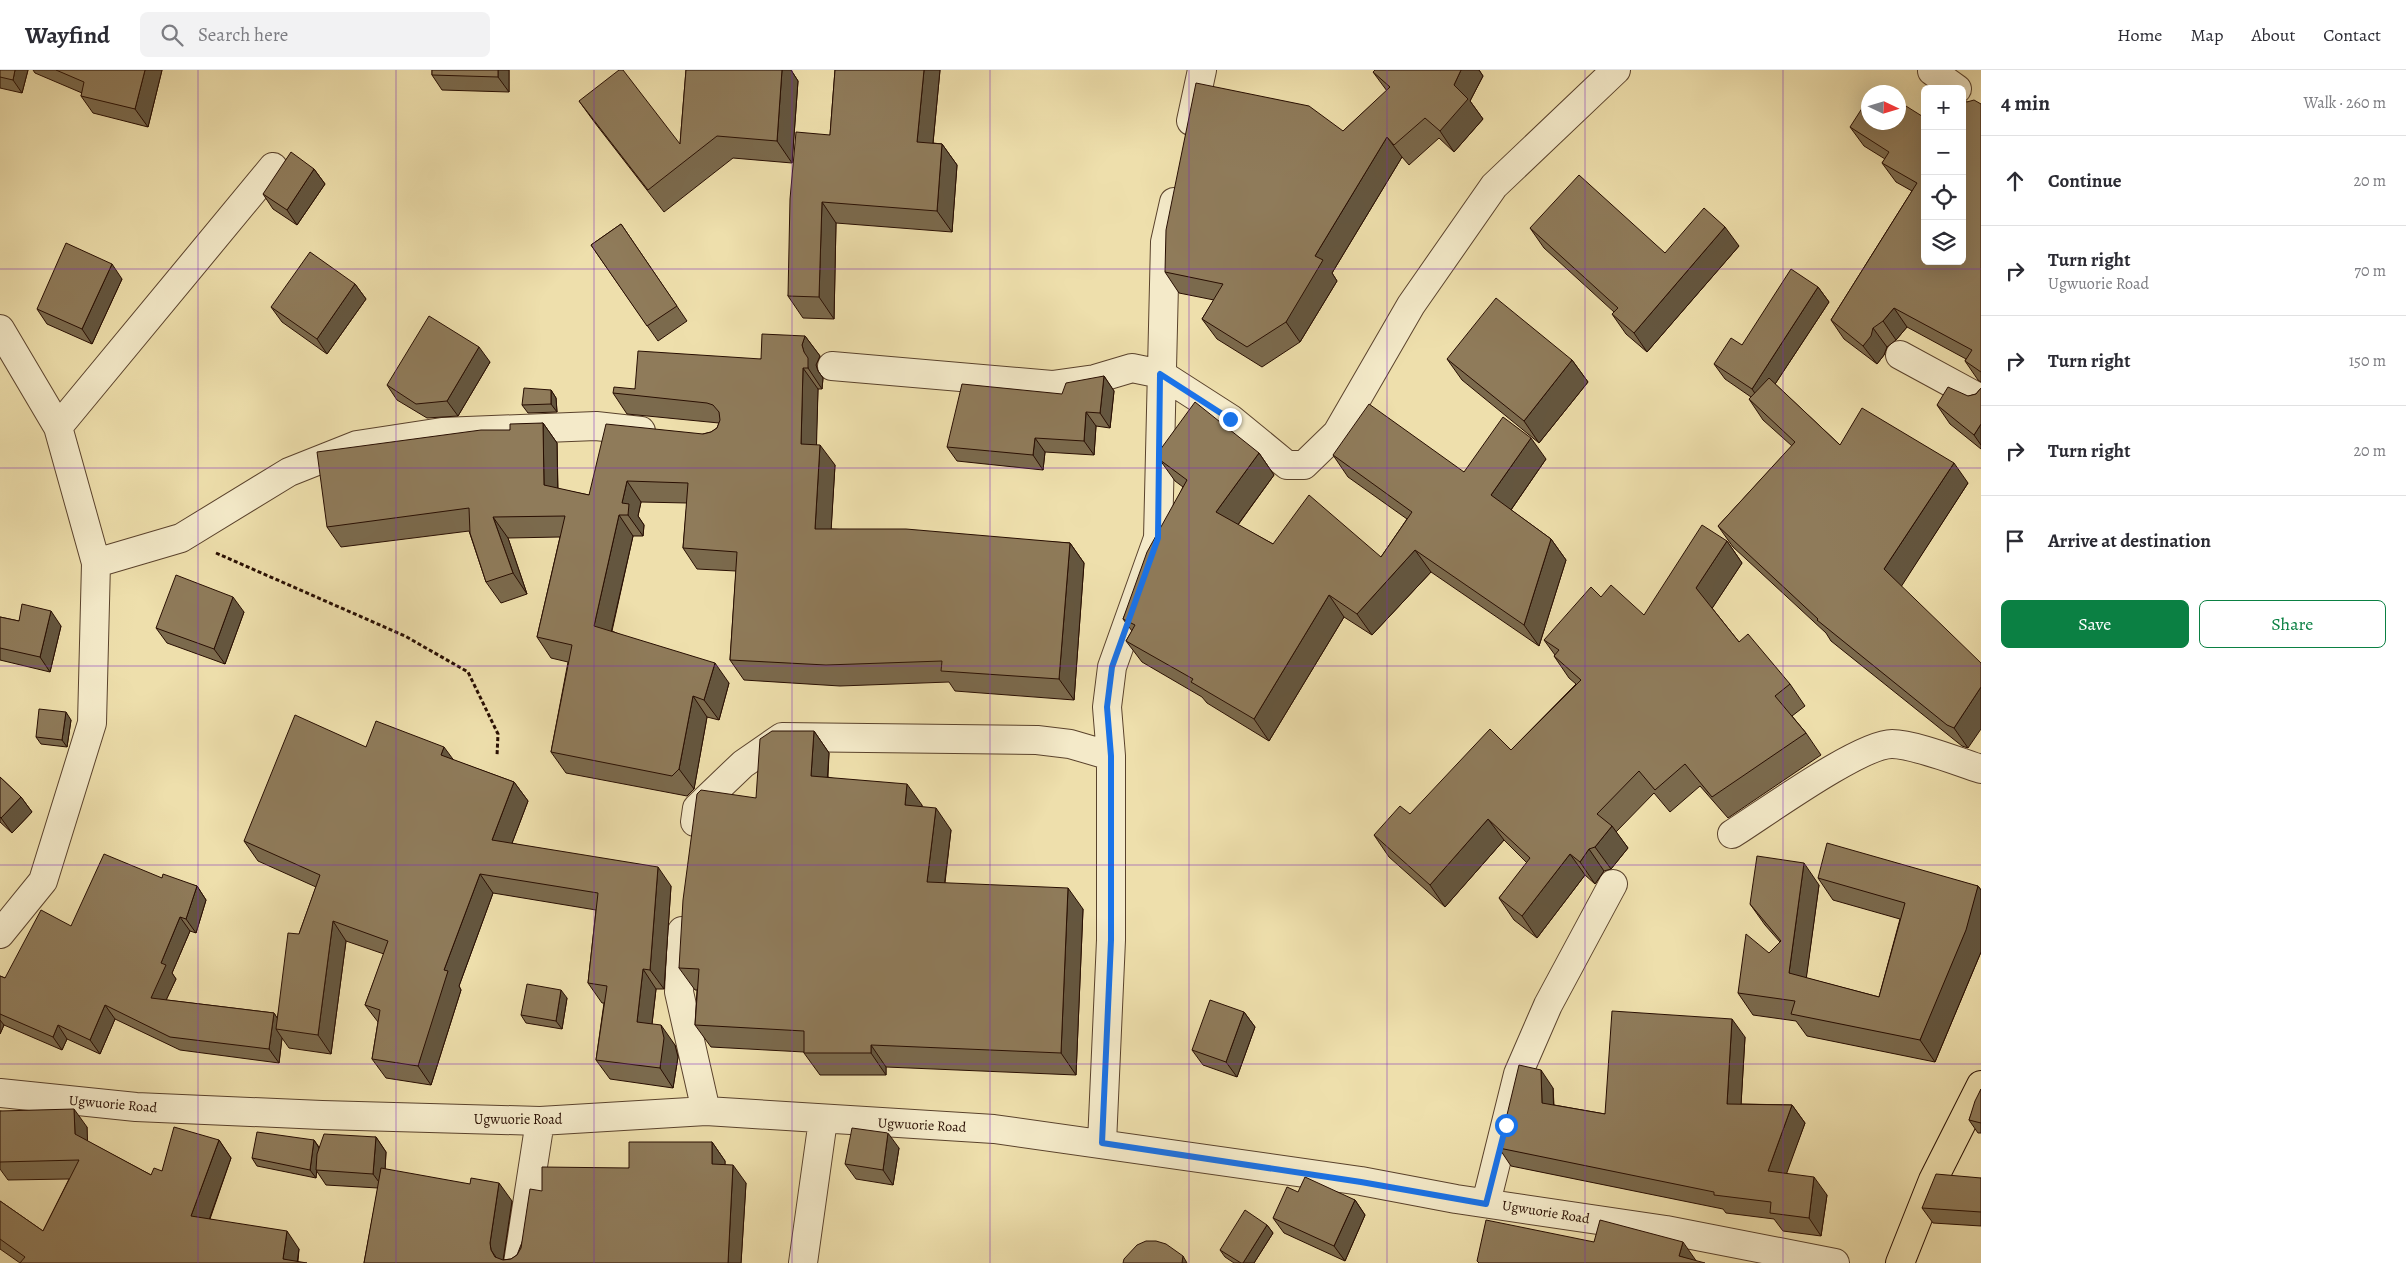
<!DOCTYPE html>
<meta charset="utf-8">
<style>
:root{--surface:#fff;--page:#f2f2f3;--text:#2b2b33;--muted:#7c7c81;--line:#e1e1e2;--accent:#0b8043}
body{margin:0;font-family:Alegreya,serif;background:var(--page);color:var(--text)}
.controls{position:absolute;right:15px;top:15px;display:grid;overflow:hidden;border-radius:8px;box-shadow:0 5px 20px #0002}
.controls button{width:45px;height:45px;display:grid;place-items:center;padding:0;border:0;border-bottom:1px solid var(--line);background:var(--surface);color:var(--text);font:25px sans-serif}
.compass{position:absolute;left:1861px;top:15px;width:45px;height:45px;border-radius:50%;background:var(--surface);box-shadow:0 5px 20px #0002;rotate:94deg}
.stop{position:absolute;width:15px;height:15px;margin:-11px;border:4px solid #1a73e8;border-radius:50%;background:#fff}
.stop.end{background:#1a73e8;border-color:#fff;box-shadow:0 1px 5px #0008}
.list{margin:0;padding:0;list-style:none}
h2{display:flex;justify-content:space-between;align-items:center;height:65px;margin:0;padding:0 20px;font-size:21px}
h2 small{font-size:16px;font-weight:400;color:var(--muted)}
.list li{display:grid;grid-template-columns:32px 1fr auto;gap:15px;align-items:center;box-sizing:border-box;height:90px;padding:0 20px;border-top:1px solid var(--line)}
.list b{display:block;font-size:19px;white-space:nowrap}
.list p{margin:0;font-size:16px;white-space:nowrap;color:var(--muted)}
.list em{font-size:16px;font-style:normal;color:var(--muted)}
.actions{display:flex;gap:10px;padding:15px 20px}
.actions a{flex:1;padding:11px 0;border:1px solid var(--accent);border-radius:8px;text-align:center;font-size:18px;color:var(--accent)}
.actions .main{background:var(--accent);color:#fff}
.icon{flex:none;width:28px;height:28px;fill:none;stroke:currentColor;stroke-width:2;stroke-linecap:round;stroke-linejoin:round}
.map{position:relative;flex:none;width:1981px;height:1193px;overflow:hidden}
header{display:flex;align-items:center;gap:30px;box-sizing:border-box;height:70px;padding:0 25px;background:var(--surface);border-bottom:1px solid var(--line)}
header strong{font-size:24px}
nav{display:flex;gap:28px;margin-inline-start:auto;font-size:18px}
.search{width:350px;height:45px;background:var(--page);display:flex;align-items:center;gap:12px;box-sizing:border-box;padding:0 18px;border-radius:8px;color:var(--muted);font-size:19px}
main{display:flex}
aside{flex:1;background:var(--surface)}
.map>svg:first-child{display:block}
</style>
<header>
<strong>Wayfind</strong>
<div class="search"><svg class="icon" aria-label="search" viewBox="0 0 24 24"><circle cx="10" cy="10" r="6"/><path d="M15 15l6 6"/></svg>Search here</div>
<nav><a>Home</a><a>Map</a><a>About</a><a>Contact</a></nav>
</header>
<main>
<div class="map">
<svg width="1981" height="1193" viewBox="0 0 1981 1193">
<rect width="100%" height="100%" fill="#eedfac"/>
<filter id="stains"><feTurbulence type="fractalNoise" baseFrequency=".004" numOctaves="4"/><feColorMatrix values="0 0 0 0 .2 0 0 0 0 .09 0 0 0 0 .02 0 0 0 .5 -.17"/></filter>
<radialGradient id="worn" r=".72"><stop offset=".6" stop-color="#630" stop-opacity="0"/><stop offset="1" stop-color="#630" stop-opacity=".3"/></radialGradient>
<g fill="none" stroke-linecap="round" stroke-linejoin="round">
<g stroke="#5a422c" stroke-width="30">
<path id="minor" d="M1932 1 1957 19
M1191 51 1202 0
M0 259 58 357 96 493 92 653 43 811 0 864
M1900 285 1981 329
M832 296 1052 315 1095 309 1132 298 1161 304 1231 349 1287 395H1304L1337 363 1411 235 1494 116 1616 0
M58 357 273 97
M96 493 181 468 289 402 357 375 442 362 596 356 641 361
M695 752 697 738 743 694 782 667 1037 670 1070 674 1111 686
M1732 764C1764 744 1860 674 1892 674 1914 674 1959 692 1981 699
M682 861 679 922 706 1041
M0 1023 136 1037 322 1045 540 1051 706 1041 994 1059 1361 1111 1456 1129 1666 1160 1835 1193
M1102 1073 1111 870V686L1107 637 1112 597 1158 468 1165 172 1174 132
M1486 1133 1518 1004 1548 935 1613 814
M518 1193 540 1051
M803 1193 823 1050"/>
</g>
<g stroke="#280e02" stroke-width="30">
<path id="major" d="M1900 1193 1933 1110 1981 1015"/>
</g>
<path stroke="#280e02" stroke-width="3" stroke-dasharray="4 2.5" stroke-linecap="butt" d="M216 483 405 566 468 602 498 664 497 686"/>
<use href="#minor" stroke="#f4eac9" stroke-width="28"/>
<use href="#major" stroke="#eedfac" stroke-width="28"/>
</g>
<path fill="#7b6a4d" stroke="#280e02" d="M0 0H28L22 23 0 18Z
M33 0H162L148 57 93 43 81 26 82 23 35 3Z
M432 0H509V22L442 20 432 5Z
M686 0H791L798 11 792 93 733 88 664 142 595 53 579 31 680 74Z
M835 0H940L933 73 942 74 957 95 952 162 836 153 834 249 803 248 788 226 830 65Z
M1375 0H1479L1483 6 1470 31 1483 49 1454 82 1439 68 1409 95 1402 87 1332 203 1337 211 1300 272 1262 297 1217 269 1202 249 1214 230 1179 223 1165 202 1343 61 1387 21 1373 2Z
M1967 32 1981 34V312L1978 310 1965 291 1966 289 1907 257 1896 270 1887 277 1884 285 1877 294 1844 269 1831 250 1912 121 1896 112 1882 93 1885 89 1864 76 1850 57 1925 48V191Z
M314 99 325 114 297 155 273 139 263 124Z
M621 154 687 251 658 271 591 175Z
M1530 158 1665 183 1739 176 1647 282 1626 264 1612 244 1614 242 1544 178Z
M122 209 92 274 47 254 37 239Z
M355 214 366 229 327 284 282 252 271 237Z
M1818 217 1829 232 1775 314 1840 375 1968 413 1901 516 1968 678 1962 676 1831 571 1826 563 1733 477 1718 456 1792 376 1763 350 1749 329 1751 327 1725 309 1714 294 1742 275Z
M805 266 820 286 816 295 818 301 823 308 822 319H818L816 375 835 395 831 459 1070 473 1084 493 1074 630 955 621 949 612 840 616 744 610 730 590 736 501 697 499 683 478 687 433 641 432 638 446 644 455 643 466H633L612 561 729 613 719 650 707 647 694 719 687 726 566 703 551 682 568 592 551 588 537 567 560 467 508 468 527 524 501 533 486 512 469 461 341 477 327 457 510 360 543 353 557 373 558 419 589 425 703 364 711 362 717 358 719 353 627 344 613 323 635 319 761 289Z
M1447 289 1572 290 1588 312 1539 373 1462 310Z
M490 292 458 346 427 348 397 330 387 315Z
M1104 306 1114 321 1110 358 1096 356 1094 385 1045 382 1043 400 957 391 947 377Z
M1981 318V379L1950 354 1937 335 1976 324Z
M551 320 556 328 557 342 528 343 522 335Z
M1259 383 1274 405 1238 455 1273 474 1381 487 1407 449 1348 407 1333 385 1464 402 1546 389 1511 440 1551 469 1566 490 1539 576 1431 502 1372 565 1344 547 1269 671 1207 633 1202 627 1142 592 1126 571 1132 561 1123 549 1183 417 1175 411 1160 390Z
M1727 471 1742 493 1712 538 1739 572 1790 614 1805 636 1792 646 1806 663 1821 685 1728 748 1700 716 1670 742 1654 723 1616 762 1628 778 1611 799 1604 801 1595 814 1585 805 1537 868 1514 850 1499 828 1527 793 1504 770 1445 837 1389 787 1374 765 1410 744 1511 680 1576 614 1569 608 1554 586 1555 585 1544 570 1601 527 1644 545Z
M244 542 225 594 167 573 156 558Z
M0 547 19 551 61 556 50 602 0 590Z
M71 650 67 677 41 674 36 667Z
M814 661 829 683 828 707 922 735V737L951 760 945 813 1083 839 1076 1005 886 997V1005H820L804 983V982L711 977 695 955 697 920H695L679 898 756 728Z
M366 677 453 690 514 712 528 731 512 773 671 816 664 919H656L652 954 675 975 678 987 673 1018 610 1009 596 990 604 933H602L588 913 596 840 493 823 459 916 461 920 431 1015 386 1008 372 989 378 952 365 935 384 884 346 871 331 984 289 978 282 968 279 993 180 980 115 949 100 984 67 969 62 980 4 955 0 964V906L5 908 71 856 162 808 197 816 206 830 196 863 190 861 172 903 176 909 166 930 274 943 277 948 299 864 316 817 258 791 244 771Z
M0 707 21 727 32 742 12 763 0 752Z
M1818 808 1978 816 1981 820V882L1935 992 1807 966 1796 951 1753 945 1738 923 1780 872 1765 855 1750 834 1819 815 1806 908 1879 927 1900 849 1833 830Z
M567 928 562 959 526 953 521 945Z
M1244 942 1255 957 1237 1007 1203 995 1192 980Z
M1745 967 1741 1034 1792 1035 1805 1053 1786 1103 1827 1125 1821 1166 1783 1161 1774 1149 1726 1143 1723 1139 1511 1096 1499 1078 1553 1018 1554 1035 1605 1044Z
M1981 1019V1063H1978L1969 1050Z
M0 1041 87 1057V1071L151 1105 162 1101 219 1070 231 1088 210 1149 299 1179 298 1191 20 1193 0 1179V1131L43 1161 69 1109 8 1110 0 1099Z
M376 1067 386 1082 385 1099 512 1131 503 1190 511 1189 517 1185 542 1121 629 1098 712 1072 725 1091V1095L746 1113 741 1193H364L378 1118 326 1115 316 1100V1108L257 1096 252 1088 314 1070 319 1077Z
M899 1078 893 1115 856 1109 845 1094Z
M1981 1108V1156L1933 1153 1922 1138Z
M1298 1122 1355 1130 1365 1145 1345 1191 1284 1163 1273 1148Z
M1267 1155 1273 1163 1254 1193H1234L1225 1187 1220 1180Z"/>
<path fill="#64563f" stroke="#280e02" d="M15 0H28L22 23 13 10Z
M145 0H162L148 57 135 39Z
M498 0H509V22L498 7Z
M782 0H791L798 11 792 93 777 71Z
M924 0H940L931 93 917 72Z
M1461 0H1479L1483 6 1470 31 1483 49 1454 82 1440 61 1454 15Z
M1387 67 1402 87 1332 203 1337 211 1300 272 1286 252 1315 186Z
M942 74 957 95 952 162 937 141Z
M314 99 325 114 297 155 287 140Z
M822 132 836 153 834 249 819 227Z
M1725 157 1739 176 1647 282 1634 263Z
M112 194 122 209 92 274 82 259Z
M355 214 366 229 327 284 317 269Z
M1818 217 1829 232 1762 334 1752 319Z
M1894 238 1907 257 1896 270 1883 251Z
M1873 258 1887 277 1884 285 1877 294 1863 276Z
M805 266 820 286 816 295 818 301 823 308 822 319 808 298 802 275Z
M479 277 490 292 458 346 447 331Z
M1572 290 1588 312 1539 373 1524 351Z
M803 298 818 319 816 394 801 374Z
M1104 306 1114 321 1110 358 1100 343Z
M551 320 556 328 557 342 551 334Z
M1086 342 1096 356 1094 385 1084 371Z
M543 353 557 373 558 436 544 415Z
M1981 354V375L1974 365Z
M1035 368 1045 382 1043 400 1033 385Z
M1531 368 1546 389 1506 447 1491 425Z
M820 375 835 395 830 479 815 459Z
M1259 383 1274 405 1231 464 1216 442Z
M1954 393 1968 413 1899 520 1884 499Z
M627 411 641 432 638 446 644 455 643 466 628 445 622 433Z
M619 445 633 466 608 576 594 556Z
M493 447 508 468 527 524 513 503Z
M1551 469 1566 490 1539 576 1524 555Z
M1727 471 1742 493 1711 540 1696 518Z
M1070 473 1084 493 1074 630 1059 609Z
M1415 480 1431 502 1372 565 1357 544Z
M1329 525 1344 547 1269 671 1254 649Z
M233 527 244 542 225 594 214 579Z
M51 541 61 556 50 602 40 587Z
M715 593 729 613 719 650 704 630Z
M1981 617V659L1968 678 1954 658Z
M693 626 707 647 694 719 679 699Z
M66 642 71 650 67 677 62 670Z
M814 661 829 683 826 727 811 706Z
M444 677 458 696 441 685Z
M514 712 528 731 506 789 492 770Z
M907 714 922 735 920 757 905 735Z
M21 727 32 742 12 763 1 748Z
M936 738 951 760 942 834 927 812Z
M1488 749 1504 770 1445 837 1430 815Z
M1612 756 1628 778 1611 799 1595 777Z
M1589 779 1604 801 1595 814 1580 792Z
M1570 784 1585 805 1537 868 1522 846Z
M1804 793 1819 815 1804 925 1789 903Z
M658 797 671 816 664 919 650 900Z
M480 804 493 823 459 916 461 920 431 1015 418 996 444 900Z
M197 816 206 830 196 863 186 849Z
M1978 816 1981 820V882L1935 992 1920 970Z
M1068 818 1083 839 1076 1005 1061 983Z
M180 847 190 861 172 903 176 909 161 941 151 928 161 893Z
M333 851 346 871 331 984 318 965Z
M643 899 656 919 650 971 637 952Z
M561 920 567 928 562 959 556 951Z
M105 935 115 949 100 984 90 970Z
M1244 942 1255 957 1237 1007 1226 992Z
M274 943 283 957 276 959 282 968 279 993 269 979Z
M1732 949 1745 967 1740 1052 1727 1034Z
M0 950 4 955 0 964Z
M58 955 67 969 62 980 53 967Z
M661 955 675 975 678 987 673 1018 660 998Z
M871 975 886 997V1005L871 983Z
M1541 1000 1553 1018 1554 1051 1542 1033Z
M1792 1035 1805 1053 1781 1119 1768 1101Z
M74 1039 87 1057 88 1083 75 1064Z
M888 1063 899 1078 893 1115 883 1100Z
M376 1067 386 1082 384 1119 373 1104Z
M219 1070 231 1088 204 1164 191 1146Z
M314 1070 319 1078 316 1108 310 1100Z
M712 1072 725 1091V1112L712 1094Z
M733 1095 746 1113 741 1193H728Z
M1814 1107 1827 1125 1821 1166 1809 1148Z
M499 1113 512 1131 503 1191 500 1193 491 1180 490 1173Z
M1355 1130 1365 1145 1345 1191 1334 1176Z
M1267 1155 1273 1163 1254 1193H1243Z
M287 1161 299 1179 297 1193 283 1189Z
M1683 1172 1697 1192 1679 1186Z
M1183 1186 1187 1193H1182Z"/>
<path fill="#8f7b5a" stroke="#280e02" d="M0 0H15L13 10 0 7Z
M56 0H145L135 39 81 26 84 12Z
M432 0H498V7L432 5Z
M619 0H623L680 74 686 0H782L777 71 717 66 648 120 579 31Z
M835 0H924L917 72 942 74 937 141 822 132 819 227 788 226 790 129 796 62 830 65Z
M1375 0H1461L1454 15 1468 29 1440 61 1425 48 1394 75 1387 67 1315 186 1323 190 1286 252 1247 277 1202 249 1223 214 1165 202 1166 160 1196 13 1309 36 1343 61 1390 17 1373 2Z
M1876 17 1885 22H1873Z
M1868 29V52H1898V31L1925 48V191H1962V30L1967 32 1974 30 1981 34V302L1965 291 1972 280 1894 238 1883 251 1873 258 1871 266 1863 276 1831 250 1917 113 1882 93 1889 82 1850 57Z
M291 82 314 99 287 140 263 124Z
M1579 105 1665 183 1704 138 1725 157 1634 263 1612 244 1618 238 1530 158Z
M621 154 677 236 647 256 591 175Z
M66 173 112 194 82 259 37 239Z
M310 182 355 214 317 269 271 237Z
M1791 199 1818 217 1752 319 1714 294 1731 268 1742 275Z
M1496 228 1572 290 1524 351 1447 289Z
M429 246 479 277 447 331 416 334 387 315Z
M762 264 805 266 802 275 804 282 808 288V298H803L801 374 820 375 815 459H906L1070 473 1059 609 941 601 942 591 826 595 730 590 737 482 683 478 688 413 627 411 622 433 629 434 628 445H619L594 556 715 593 704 630 693 626 679 699 672 706 551 682 572 575 537 567 565 446 493 447 513 503 486 512 470 463 469 438 327 457 317 382 481 360H510V354L543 353 544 415 589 425 606 354 703 364 711 362 717 358 720 350 719 342 713 335 707 333 613 323 614 317 635 319 638 281 761 289Z
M1104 306 1100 343 1086 342 1084 371 1035 368 1033 385 947 377 962 314 1062 324 1066 313Z
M1769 308 1840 375 1862 338 1954 393 1884 499 1981 593V617L1954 658 1947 655 1817 550 1818 549 1718 456 1795 372 1749 329Z
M1948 317 1968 326 1976 324 1981 318V354L1974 365 1937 335Z
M524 318 551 320V334L522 335Z
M1195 332 1259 383 1216 442 1273 474 1309 425 1381 487 1412 442 1333 385 1369 334 1464 402 1503 347 1531 368 1491 425 1551 469 1524 555 1415 480 1357 544 1329 525 1254 649 1191 612 1193 609 1126 571 1135 555 1123 549 1147 482 1187 410 1160 390V380Z
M1702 455 1727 471 1696 518 1739 572 1748 564 1790 614 1775 626 1806 663 1712 727 1685 694 1655 720 1639 701 1597 744 1612 756 1595 777 1589 779 1580 792 1570 784 1522 846 1499 828 1530 788 1488 749 1430 815 1374 765 1400 736 1410 744 1490 659 1511 680 1581 610 1554 586 1559 580 1544 570 1591 517 1601 527 1611 515 1644 545Z
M176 505 233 527 214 579 156 558Z
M22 534 51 541 40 587 0 578V547L19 551Z
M39 639 66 642 62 670 36 667Z
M295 645 366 677 376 651 444 677 441 685 514 712 492 770 658 797 650 900 643 899 637 952 661 955 664 968 660 998 596 990 607 916 588 913 598 823 480 804 444 900 448 901 418 996 372 989 380 940 365 935 388 871 333 851 318 965 276 959 288 863 299 864 320 805 244 771Z
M772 661H814L811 706 907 714 905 735 936 738 927 812 1068 818 1061 983 871 975V983H804V961L695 955 699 899 679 898 683 830 697 724 701 720 756 728 760 669Z
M0 707 21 727 1 748 0 747Z
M1827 773 1978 816 1966 860 1920 970 1791 944 1795 931 1738 923 1746 864 1769 883 1781 871 1750 834 1757 786 1804 793 1789 903 1879 927 1905 833 1818 808Z
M104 784 162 808 163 804 197 816 186 849 180 847 161 893 166 895 151 928 274 943 269 979 170 967 105 935 90 970 58 955 53 967 0 944V906L5 908 41 840 71 856Z
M527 914 561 920 556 951 521 945Z
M1210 930 1244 942 1226 992 1192 980Z
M1612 941 1732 949 1727 1034 1792 1035 1768 1101 1814 1107 1809 1148 1770 1143 1771 1132 1714 1125V1122L1499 1078 1519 995 1541 1000 1542 1033 1605 1044Z
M1981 1019V1053L1969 1050 1975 1031Z
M74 1039 75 1064 151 1105 154 1098 162 1101 174 1057 219 1070 191 1146 287 1161 283 1189 307 1193H20L25 1187 0 1169V1131L43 1161 79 1090 0 1092V1041Z
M852 1058 888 1063 883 1100 845 1094Z
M257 1062 314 1070 310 1100 252 1088Z
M324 1064 376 1067 373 1104 316 1100 317 1084Z
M629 1072H712V1094L733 1095 728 1193H364L381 1098 470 1114 471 1108 499 1113 490 1173 491 1180 495 1187 503 1190 511 1189 517 1185 521 1178 530 1119 542 1121V1097L629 1098Z
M1936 1104 1981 1108V1142L1922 1138Z
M1305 1107 1355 1130 1334 1176 1273 1148 1287 1117 1298 1122Z
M1245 1140 1267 1155 1243 1193H1241L1220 1180Z
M1486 1150 1594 1172 1600 1150 1683 1172 1679 1186 1705 1193H1479L1477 1191Z
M1146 1171H1156L1166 1174 1183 1186 1182 1193H1123L1124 1189 1137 1175Z"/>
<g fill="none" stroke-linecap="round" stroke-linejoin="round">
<path stroke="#1a73e8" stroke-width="6" d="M1230 349 1160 304 1158 468 1112 597 1107 637 1111 686V870L1102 1073 1361 1112 1486 1134 1506 1055"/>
</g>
<path fill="none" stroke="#7b2cbf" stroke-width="1" stroke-opacity="0.55" d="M198 0V1193M396 0V1193M594 0V1193M792 0V1193M990 0V1193M1189 0V1193M1387 0V1193M1585 0V1193M1783 0V1193M0 199H1981M0 398H1981M0 596H1981M0 795H1981M0 994H1981"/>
<g text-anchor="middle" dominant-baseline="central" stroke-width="4" stroke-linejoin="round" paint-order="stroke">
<g font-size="14" fill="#280e02" stroke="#f4eac9">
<text transform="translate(113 1034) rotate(5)">Ugwuorie Road</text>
<text x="518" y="1049">Ugwuorie Road</text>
<text transform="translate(922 1055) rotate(3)">Ugwuorie Road</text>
<text transform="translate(1546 1142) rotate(9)">Ugwuorie Road</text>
</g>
</g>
<rect width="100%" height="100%" filter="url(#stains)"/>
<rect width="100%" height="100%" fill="url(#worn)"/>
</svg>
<div class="controls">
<button>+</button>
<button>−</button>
<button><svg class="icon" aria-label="locate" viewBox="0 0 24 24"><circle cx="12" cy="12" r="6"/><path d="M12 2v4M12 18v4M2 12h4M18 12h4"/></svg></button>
<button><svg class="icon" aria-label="layers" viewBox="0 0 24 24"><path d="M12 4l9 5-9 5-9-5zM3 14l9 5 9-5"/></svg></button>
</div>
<svg class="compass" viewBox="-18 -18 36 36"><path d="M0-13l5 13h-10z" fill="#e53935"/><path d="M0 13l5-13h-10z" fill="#7c7c81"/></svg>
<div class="stop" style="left:1506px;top:1055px"></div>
<div class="stop end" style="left:1230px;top:349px"></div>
</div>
<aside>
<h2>4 min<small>Walk · 260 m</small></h2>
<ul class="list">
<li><svg class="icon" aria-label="ahead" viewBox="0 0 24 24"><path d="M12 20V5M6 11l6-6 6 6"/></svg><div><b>Continue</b></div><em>20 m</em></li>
<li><svg class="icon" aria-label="right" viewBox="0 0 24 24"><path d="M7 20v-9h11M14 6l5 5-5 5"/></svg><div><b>Turn right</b><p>Ugwuorie Road</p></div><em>70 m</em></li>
<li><svg class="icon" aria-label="right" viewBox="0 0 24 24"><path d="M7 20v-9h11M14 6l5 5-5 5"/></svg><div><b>Turn right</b></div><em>150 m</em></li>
<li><svg class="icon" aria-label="right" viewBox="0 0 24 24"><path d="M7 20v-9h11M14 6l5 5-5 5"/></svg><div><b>Turn right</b></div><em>20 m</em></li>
<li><svg class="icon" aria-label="arrive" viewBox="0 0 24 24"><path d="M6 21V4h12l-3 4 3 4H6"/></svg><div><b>Arrive at destination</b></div></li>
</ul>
<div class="actions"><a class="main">Save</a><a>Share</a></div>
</aside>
</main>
